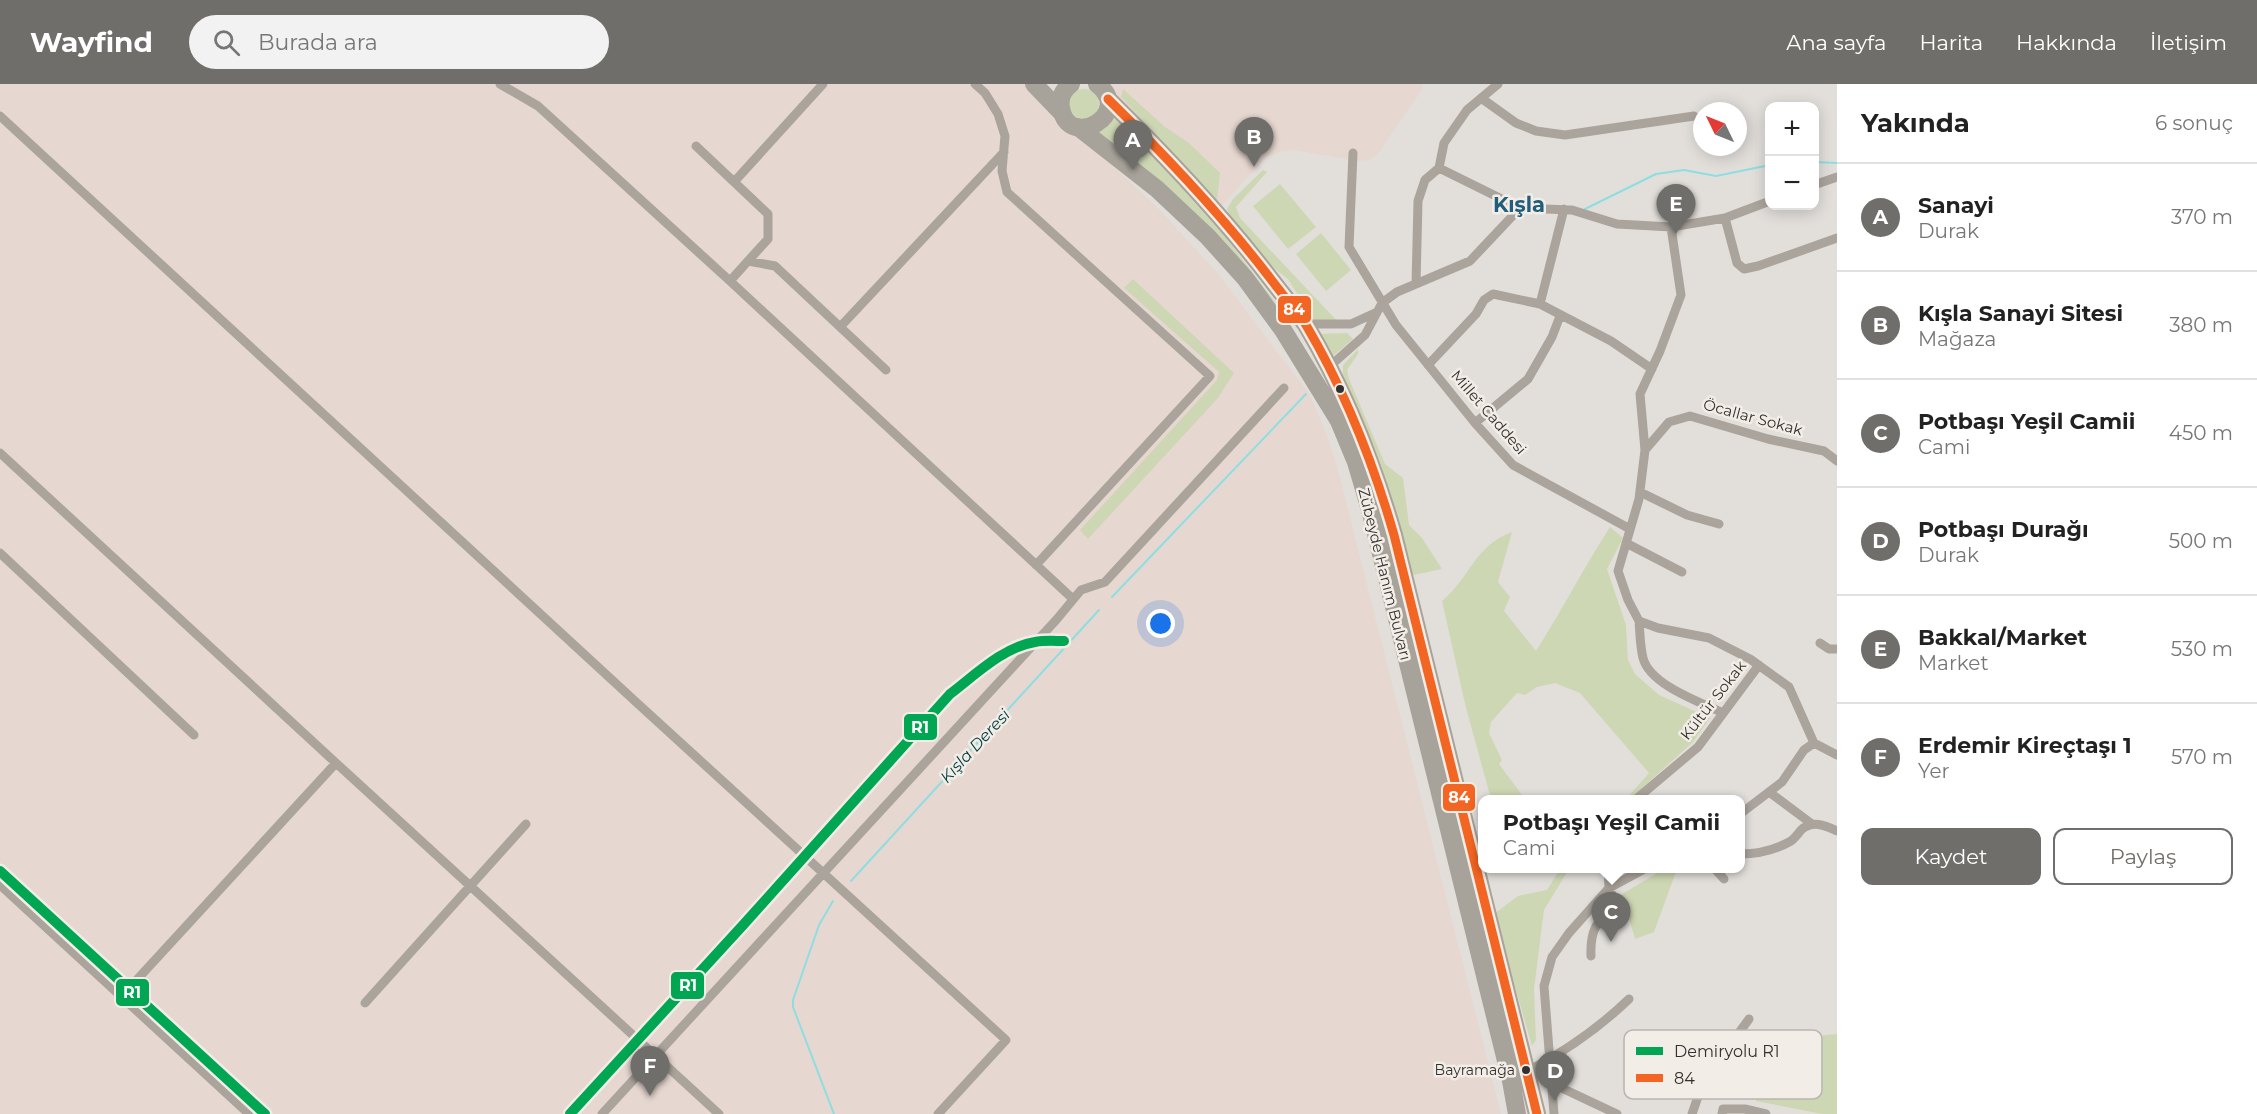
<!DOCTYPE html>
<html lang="tr">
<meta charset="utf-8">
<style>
:root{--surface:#fff;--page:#f2f2f2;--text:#222;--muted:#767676;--line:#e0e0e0;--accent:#706e6b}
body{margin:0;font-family:Montserrat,sans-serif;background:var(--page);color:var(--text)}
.controls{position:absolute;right:18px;top:18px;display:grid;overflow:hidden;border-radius:12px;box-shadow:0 3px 15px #0003}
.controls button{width:54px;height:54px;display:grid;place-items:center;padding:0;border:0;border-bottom:2px solid var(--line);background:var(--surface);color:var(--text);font:30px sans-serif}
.compass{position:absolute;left:1693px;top:18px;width:54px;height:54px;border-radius:50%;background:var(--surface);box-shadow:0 3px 15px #0003;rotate:313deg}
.you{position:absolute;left:1161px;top:540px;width:21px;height:21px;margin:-15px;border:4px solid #fff;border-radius:50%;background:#1a73e8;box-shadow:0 0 0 9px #1a73e833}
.badge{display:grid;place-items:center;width:39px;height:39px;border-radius:50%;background:var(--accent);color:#fff;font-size:20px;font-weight:700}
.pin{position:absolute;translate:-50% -50px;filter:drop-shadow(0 2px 3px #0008)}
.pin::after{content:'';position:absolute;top:32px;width:21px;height:18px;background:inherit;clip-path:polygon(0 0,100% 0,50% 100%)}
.popup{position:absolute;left:1478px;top:711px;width:267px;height:78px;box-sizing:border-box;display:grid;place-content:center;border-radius:12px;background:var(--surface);filter:drop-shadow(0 2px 4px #0005);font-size:20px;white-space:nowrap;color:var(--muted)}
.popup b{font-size:22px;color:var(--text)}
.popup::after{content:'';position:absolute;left:50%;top:100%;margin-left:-12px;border:12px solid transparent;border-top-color:var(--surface)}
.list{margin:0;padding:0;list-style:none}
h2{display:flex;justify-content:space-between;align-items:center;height:78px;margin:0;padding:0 24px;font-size:26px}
h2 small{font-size:20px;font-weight:400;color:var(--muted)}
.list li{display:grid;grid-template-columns:39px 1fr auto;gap:18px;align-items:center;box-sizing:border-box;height:108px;padding:0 24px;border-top:2px solid var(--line)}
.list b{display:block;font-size:22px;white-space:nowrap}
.list p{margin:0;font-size:20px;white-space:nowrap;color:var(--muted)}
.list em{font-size:20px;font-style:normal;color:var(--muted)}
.actions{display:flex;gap:12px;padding:18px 24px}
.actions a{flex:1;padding:14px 0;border:2px solid var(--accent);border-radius:12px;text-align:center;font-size:21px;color:var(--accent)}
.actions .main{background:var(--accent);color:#fff}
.icon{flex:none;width:33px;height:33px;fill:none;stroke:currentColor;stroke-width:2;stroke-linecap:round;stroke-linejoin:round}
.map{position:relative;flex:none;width:1837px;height:1030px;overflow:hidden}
header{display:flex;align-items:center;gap:36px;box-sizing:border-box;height:84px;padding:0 30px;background:var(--accent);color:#fff}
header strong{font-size:28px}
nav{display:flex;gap:33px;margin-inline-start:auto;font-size:21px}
.search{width:420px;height:54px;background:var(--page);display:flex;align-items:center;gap:15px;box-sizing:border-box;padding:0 21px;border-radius:33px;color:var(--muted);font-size:22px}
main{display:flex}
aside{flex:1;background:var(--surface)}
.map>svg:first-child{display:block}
</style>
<header>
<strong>Wayfind</strong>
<div class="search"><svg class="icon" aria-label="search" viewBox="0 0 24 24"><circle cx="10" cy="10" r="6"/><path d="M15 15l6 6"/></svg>Burada ara</div>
<nav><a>Ana sayfa</a><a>Harita</a><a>Hakkında</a><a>İletişim</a></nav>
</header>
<main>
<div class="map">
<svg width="1837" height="1030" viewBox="0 0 1837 1030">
<rect width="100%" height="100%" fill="#e2dfdb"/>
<path fill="#e6d7d0" d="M0 0H1024L1159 125 1219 191 1310 311 1326 349 1338 386 1501 1030H0Z
M1097 0H1423L1421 7 1377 71 1369 76 1358 77 1294 66 1283 67 1273 70 1263 77 1222 121 1152 59Z"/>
<path fill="#ced7b4" d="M1123 5 1165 43 1189 59 1220 89 1217 116 1121 13Z
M1069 20a15 15 0 1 1 30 0a15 15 0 1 1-30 0Z
M1114 27 1227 155 1283 228 1223 159 1094 48Z
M1263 86 1267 88 1236 123 1240 134 1340 240 1312 235 1300 222 1298 211 1288 195 1275 185 1230 134 1227 125 1233 115Z
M1280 100 1316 143 1288 165 1253 122Z
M1321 149 1351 186 1326 207 1296 170Z
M1133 195 1234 289 1218 314 1088 455 1080 446 1217 296 1219 288 1124 204Z
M1347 249 1353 255 1331 274 1318 250Z
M1358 265V270L1347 286 1349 295 1385 380 1403 394 1409 441 1422 454 1442 485 1414 491 1411 490 1380 377 1343 292V281Z
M1610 443 1623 454 1607 485 1626 541 1628 576 1635 590 1659 611 1710 634 1693 658 1630 715H1626L1649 689 1580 609 1555 599 1537 603 1525 611 1517 609 1491 638 1489 649 1502 676 1499 680 1525 715H1491L1466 624 1442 517C1470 494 1475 461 1512 448L1498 498 1510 513 1504 527 1536 567C1562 526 1584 483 1610 443Z
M1560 785H1569L1544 826 1534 905 1536 956 1532 962 1494 830 1518 812 1547 806Z
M1664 785H1677L1654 848 1635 855 1622 810Z
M1837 950V1030H1822L1756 1017 1767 957Z"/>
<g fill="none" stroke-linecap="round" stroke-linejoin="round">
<path stroke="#8edee1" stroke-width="2" d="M1814 78 1837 79
M1585 125 1656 90 1684 86 1716 92 1770 81
M1112 513 1306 310
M851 797 1099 526
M833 817 819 841 793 916V923L834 1030"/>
<path stroke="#aba49c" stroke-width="9" d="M500 0 538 22 730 197 1073 515
M975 0 985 9 998 30 1005 52 1002 87 1007 108 1210 292 1036 481
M1498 0 1467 26 1444 59 1439 84 1520 124 1572 126 1617 140 1671 143
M1481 14 1516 39 1536 47 1565 51 1694 32
M0 32 636 618 1006 956 938 1030
M696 62 768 130V155L748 177
M1353 69 1349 163 1396 241 1475 339 1513 381 1630 445
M734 98 823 0
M1814 101 1837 93
M1725 134 1737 179 1744 185 1758 182 1837 154
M730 197 748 177 775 182 886 286
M1416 200 1418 117 1425 96 1439 84
M1540 220 1564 125
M1305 240H1351L1375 229
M841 242 1004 68
M1428 281 1476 230 1484 216 1493 210 1540 220 1611 257 1652 285
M1329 283 1365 251 1382 219 1397 208 1470 177 1520 124
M1475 339 1528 295 1552 253 1560 232
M1645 366 1640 310 1660 267 1681 211 1671 143 1725 134 1770 117
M0 369 336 679
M1640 408 1687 431 1719 440
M1626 459 1682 488
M0 469 194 651
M1639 537C1640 549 1640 562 1643 574 1650 601 1700 618 1723 629
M1820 559 1829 565H1837
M1814 659 1789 603 1750 575 1709 554 1658 544 1639 537 1628 516 1618 487 1639 415 1645 366 1669 338 1690 332 1768 355 1824 367 1837 377
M1814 659 1837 671
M1769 708 1812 740
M1635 716 1698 663 1759 581
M1740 730 1782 698 1804 666 1814 659
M1740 770C1758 770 1775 766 1791 757 1795 754 1798 750 1801 746 1812 736 1825 741 1837 747
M1714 784 1724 795
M0 801 249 1030
M1591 872C1590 844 1597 838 1616 820L1609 804 1608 784
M121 913 336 679 719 1030
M365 919 526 740
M1528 987C1564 968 1600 943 1629 915
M1551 999 1617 1030
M602 1030 1057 535 1081 506 1105 498 1284 304
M1554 1030 1544 902 1552 873 1569 849 1609 804 1646 784
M1692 1030 1703 998 1749 935
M1722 1030 1723 1025H1745L1766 1030"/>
<path stroke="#a7a39a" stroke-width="18" d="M1034 0 1061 28
M1071 0C1063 6 1059 14 1061 24 1069 68 1135 29 1097 0
M1108 15C1165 71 1221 130 1270 194 1282 210 1295 225 1306 241 1345 307 1373 378 1394 451L1537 1030
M1078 43 1157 105 1208 153 1245 194 1283 246 1339 337 1356 378 1371 429 1511 997 1517 1030"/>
<g stroke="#f2ede6" stroke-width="14">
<path id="bus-1" d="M1108 15C1165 71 1221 130 1270 194 1282 210 1295 225 1306 241 1345 307 1373 378 1394 451L1537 1030"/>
</g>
<use href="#bus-1" stroke="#f26522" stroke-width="9"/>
<g stroke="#f2ede6" stroke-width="15">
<path id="rail-1" d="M0 787 265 1030
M570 1030 744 840 950 610C975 591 1003 563 1035 558 1045 556 1055 557 1064 557"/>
</g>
<use href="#rail-1" stroke="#00a651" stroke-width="10"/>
</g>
<g fill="#33312f" stroke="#f2ede6" stroke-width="2">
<circle cx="1340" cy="305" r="5"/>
<circle cx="1526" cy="986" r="5"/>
</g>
<g text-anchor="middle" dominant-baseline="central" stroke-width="5" stroke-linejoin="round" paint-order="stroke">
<g font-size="14" fill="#33312f" stroke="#f2ede6" text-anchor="end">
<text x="1515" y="986">Bayramağa</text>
</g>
<g font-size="15" fill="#33312f" stroke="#f2ede6">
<text transform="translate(1489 328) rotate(49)">Millet Caddesi</text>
<text transform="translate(1753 333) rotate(15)">Öcallar Sokak</text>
<text transform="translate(1385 490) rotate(76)">Zübeyde Hanım Bulvarı</text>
<text transform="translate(1713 616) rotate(-52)">Kültür Sokak</text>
</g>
<g font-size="16" font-style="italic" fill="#023c3f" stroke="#f2ede6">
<text transform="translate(975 662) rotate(-47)">Kışla Deresi</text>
</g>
<g font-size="21" font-weight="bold" fill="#215e7e" stroke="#f2ede6">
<text x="1519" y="120">Kışla</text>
</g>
</g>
<rect x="1624" y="946" width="198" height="69" rx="9" fill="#f2ede6" stroke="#b9b5af" stroke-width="1.5"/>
<rect x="1636" y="963" width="27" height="8" fill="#00a651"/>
<rect x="1636" y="990" width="27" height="8" fill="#f26522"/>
<g font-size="16" fill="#33312f">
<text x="1674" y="973">Demiryolu R1</text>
<text x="1674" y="1000">84</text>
</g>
<g stroke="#f2ede6" stroke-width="2">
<rect x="1277" y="211" width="35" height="29" rx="6" fill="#f26522"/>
<rect x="903" y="629" width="35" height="28" rx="6" fill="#00a651"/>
<rect x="1442" y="699" width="34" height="29" rx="6" fill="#f26522"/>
<rect x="670" y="887" width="35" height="29" rx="6" fill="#00a651"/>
<rect x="115" y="894" width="35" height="29" rx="6" fill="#00a651"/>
</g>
<g font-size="16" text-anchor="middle" font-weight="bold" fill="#fff">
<text x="1294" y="231">84</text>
<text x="920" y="649">R1</text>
<text x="1459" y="719">84</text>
<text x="688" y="907">R1</text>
<text x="132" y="914">R1</text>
</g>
</svg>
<div class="controls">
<button>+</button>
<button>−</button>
</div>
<svg class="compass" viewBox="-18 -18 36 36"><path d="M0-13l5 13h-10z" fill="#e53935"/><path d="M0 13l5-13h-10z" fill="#767676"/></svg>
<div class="you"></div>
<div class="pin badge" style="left:1133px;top:86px">A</div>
<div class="pin badge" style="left:1254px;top:83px">B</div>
<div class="pin badge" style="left:1611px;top:858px">C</div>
<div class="popup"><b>Potbaşı Yeşil Camii</b>Cami</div>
<div class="pin badge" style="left:1555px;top:1017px">D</div>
<div class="pin badge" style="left:1676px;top:150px">E</div>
<div class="pin badge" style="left:650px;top:1012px">F</div>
</div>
<aside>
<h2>Yakında<small>6 sonuç</small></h2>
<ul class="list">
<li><span class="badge">A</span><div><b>Sanayi</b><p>Durak</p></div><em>370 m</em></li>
<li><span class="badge">B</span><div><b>Kışla Sanayi Sitesi</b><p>Mağaza</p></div><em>380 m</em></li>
<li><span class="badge">C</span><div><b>Potbaşı Yeşil Camii</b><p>Cami</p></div><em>450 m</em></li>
<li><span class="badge">D</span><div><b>Potbaşı Durağı</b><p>Durak</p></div><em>500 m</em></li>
<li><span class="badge">E</span><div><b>Bakkal/Market</b><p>Market</p></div><em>530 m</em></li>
<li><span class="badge">F</span><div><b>Erdemir Kireçtaşı 1</b><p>Yer</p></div><em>570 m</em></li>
</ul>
<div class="actions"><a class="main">Kaydet</a><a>Paylaş</a></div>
</aside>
</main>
